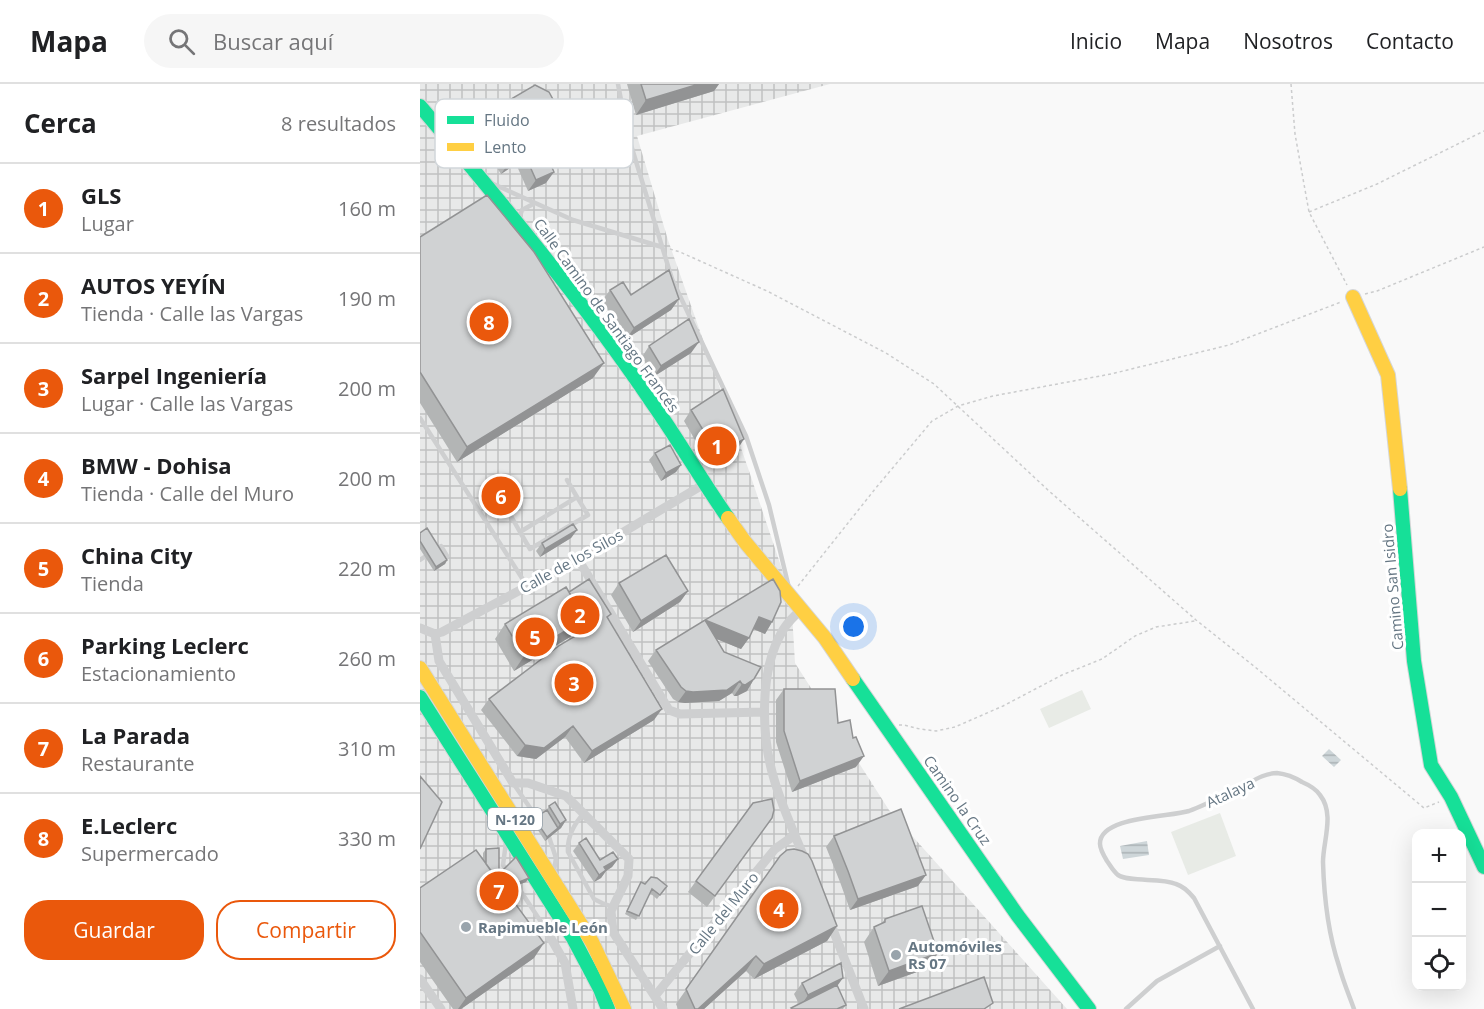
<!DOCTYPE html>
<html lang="es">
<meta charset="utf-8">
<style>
:root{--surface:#fff;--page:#f6f6f6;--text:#202124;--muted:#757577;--line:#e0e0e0;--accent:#ea580c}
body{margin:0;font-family:"Open Sans",sans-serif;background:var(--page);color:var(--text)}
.controls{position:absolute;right:18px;bottom:18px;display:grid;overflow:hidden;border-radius:12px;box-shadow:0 6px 24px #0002}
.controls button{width:54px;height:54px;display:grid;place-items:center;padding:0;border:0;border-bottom:2px solid var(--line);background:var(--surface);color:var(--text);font:30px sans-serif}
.you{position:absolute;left:434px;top:543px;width:21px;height:21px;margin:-15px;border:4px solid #fff;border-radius:50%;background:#1a73e8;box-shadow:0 0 0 9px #1a73e833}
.badge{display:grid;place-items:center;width:39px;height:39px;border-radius:50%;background:var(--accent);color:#fff;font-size:20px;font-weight:700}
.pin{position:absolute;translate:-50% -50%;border:3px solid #fff;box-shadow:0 2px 6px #0006}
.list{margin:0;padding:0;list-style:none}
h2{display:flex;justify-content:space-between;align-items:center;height:78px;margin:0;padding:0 24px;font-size:26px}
h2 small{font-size:20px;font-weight:400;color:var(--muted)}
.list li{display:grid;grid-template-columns:39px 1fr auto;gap:18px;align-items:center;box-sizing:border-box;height:90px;padding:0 24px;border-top:2px solid var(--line)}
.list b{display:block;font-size:22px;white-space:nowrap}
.list p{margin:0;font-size:20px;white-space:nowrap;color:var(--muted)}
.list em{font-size:20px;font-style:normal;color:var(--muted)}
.actions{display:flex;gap:12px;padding:18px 24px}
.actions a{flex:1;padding:14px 0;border:2px solid var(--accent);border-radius:24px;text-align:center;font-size:21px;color:var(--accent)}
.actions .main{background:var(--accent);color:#fff}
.icon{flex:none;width:33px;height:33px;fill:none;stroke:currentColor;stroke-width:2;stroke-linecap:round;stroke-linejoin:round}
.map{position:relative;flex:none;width:1064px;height:925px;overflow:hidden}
header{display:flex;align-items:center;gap:36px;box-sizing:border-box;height:84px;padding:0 30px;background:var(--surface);border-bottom:2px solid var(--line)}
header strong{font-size:28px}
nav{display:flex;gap:33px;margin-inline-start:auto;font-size:21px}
.search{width:420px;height:54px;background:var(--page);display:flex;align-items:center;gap:15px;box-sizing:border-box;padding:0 21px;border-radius:33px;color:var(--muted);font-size:22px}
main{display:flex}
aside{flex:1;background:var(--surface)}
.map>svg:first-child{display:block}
</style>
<header>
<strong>Mapa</strong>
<div class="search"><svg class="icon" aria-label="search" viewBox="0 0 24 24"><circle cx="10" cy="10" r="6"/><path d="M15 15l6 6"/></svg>Buscar aquí</div>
<nav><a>Inicio</a><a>Mapa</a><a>Nosotros</a><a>Contacto</a></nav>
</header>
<main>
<aside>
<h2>Cerca<small>8 resultados</small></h2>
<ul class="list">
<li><span class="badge">1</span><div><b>GLS</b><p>Lugar</p></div><em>160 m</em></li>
<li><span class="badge">2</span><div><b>AUTOS YEYÍN</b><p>Tienda · Calle las Vargas</p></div><em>190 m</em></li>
<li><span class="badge">3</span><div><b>Sarpel Ingeniería</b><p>Lugar · Calle las Vargas</p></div><em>200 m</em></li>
<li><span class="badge">4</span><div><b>BMW - Dohisa</b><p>Tienda · Calle del Muro</p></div><em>200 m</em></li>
<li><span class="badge">5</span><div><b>China City</b><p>Tienda</p></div><em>220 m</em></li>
<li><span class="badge">6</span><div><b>Parking Leclerc</b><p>Estacionamiento</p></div><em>260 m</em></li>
<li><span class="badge">7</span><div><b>La Parada</b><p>Restaurante</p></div><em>310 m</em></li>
<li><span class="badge">8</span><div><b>E.Leclerc</b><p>Supermercado</p></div><em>330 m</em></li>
</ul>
<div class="actions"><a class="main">Guardar</a><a>Compartir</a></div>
</aside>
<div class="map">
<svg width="1064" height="925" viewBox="0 0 1064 925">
<defs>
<pattern id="industrial-grid" width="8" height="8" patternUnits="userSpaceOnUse" patternTransform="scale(1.5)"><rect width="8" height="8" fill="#e8e9e9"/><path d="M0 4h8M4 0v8" fill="none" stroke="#c0c1c2"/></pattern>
<pattern id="water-rules" width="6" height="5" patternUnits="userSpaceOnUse" patternTransform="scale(1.5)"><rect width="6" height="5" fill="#ced6d9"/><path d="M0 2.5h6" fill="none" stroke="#abb2b5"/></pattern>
</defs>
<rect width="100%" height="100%" fill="#f9f9f9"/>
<path fill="url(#industrial-grid)" d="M0 0H410L217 52 248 156 328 384 371 512 375 579 469 726 647 925H0Z"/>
<path fill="#e8ebe6" d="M662 606 671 625 629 644 620 625Z
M800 729 816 772 768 791 751 748Z"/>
<path fill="url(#water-rules)" d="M909 665 921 676 914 683 902 672Z
M727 757 729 771 703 775 700 762Z"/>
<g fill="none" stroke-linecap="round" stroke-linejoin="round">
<g stroke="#d5d6d7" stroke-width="16">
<path id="fast" d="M0 22C81 118 162 215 233 320 259 357 282 397 308 434
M980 405 994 577 1011 681 1031 713 1064 783
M433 595 598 832 669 925
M0 613 153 854 180 905 188 925"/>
</g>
<g stroke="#d5d6d7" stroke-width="16">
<path id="slow" d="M933 213 968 291 980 405
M308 434 325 458 405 554 433 595
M0 584 172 858 204 925"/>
</g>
<path stroke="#cbcccd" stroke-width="1.5" stroke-dasharray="3 3" stroke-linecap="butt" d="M871 0 875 50 889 128 927 201
M889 128 957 100 1064 47
M250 165 260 168 347 207 466 269 514 300 629 407 776 536 835 583 1004 724 1019 718
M945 210 957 207 1064 163
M378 502 455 405 512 337 538 322 573 312 691 290 809 261 921 218
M479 641H484L500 645 516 647 535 643 583 622 642 591 682 575 715 552 736 543 775 537"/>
<path stroke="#cecfd0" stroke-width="4.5" d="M198 0 207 48 252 195 326 352 349 421 369 504
M71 99 153 136 242 163
M99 135 102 126 115 119
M0 334 107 502
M91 432 100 448 157 413 147 396
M100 448 110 465 168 431 157 413
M0 476 21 462 27 472
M93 699 117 734
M164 729C154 740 147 753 148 768L174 815 182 819 193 823
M129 753 136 774 134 787
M86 758 83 781 88 787
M94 797 129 850
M706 925 737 897 800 862
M833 925 774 814C769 808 763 802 756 800 741 793 711 799 698 791 693 787 690 781 687 777 684 772 680 765 680 760 679 732 750 733 769 727 788 720 808 709 827 700 836 695 846 689 857 689 866 690 874 693 882 698 889 701 896 705 900 711 915 730 903 757 903 778 904 813 908 849 919 882 923 897 929 911 934 925"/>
<path stroke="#cecfd0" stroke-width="9" d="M158 475 249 626 260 630 344 628
M382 525C375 531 368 538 363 546 339 585 341 652 354 695 362 723 375 751 386 778
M0 544 15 550
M15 550 19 577 93 699H108L146 712 209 775 208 792 191 827 193 848 243 925
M15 550 22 548 158 475 286 399
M410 838 444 925
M129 851 145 879 153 925
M0 895 21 925
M235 912 355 765 375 751"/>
<use href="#fast" stroke="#16e098" stroke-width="14"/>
<use href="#slow" stroke="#ffcf43" stroke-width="14"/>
</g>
<path fill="#b3b5b5" d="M207 0H299L294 7 216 31Z
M69 28 128 32 74 61 61 39Z
M91 60 107 67 126 99 108 107 96 80 81 90 68 70 73 62Z
M0 153 173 294 37 378 0 319Z
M190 206 211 211 259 215 251 226 206 255 182 217Z
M229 262 271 269 233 293 222 273Z
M271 326 317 366 290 382 264 337Z
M235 369 261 381 256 388 241 397 229 376Z
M157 446 151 454 120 473 116 467 122 459Z
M0 449 27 476 25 480 14 487 0 465Z
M199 499 268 507 260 518 213 548 191 511Z
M149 508 188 535 234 636 164 679 145 653 116 675 97 672 61 626 69 615 156 551 155 550 94 587 75 555 85 540Z
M352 538 345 550 333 545 329 554 321 565 297 555 304 568 334 595 327 607 317 612H314L312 609 299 617 265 619 258 618 253 615 228 577 236 566Z
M364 605 418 639 436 683 372 708 356 658V616Z
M333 719 352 734 287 823 268 808Z
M129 722 146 736 141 744 125 757 112 737 114 734 126 727Z
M414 752 498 802 430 826 420 798 406 763Z
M159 759 180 776 198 775 192 783 186 787 181 794 174 798 153 767Z
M66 765 79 790 106 798 87 805 86 807 114 874 41 925H33L0 878V804L63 776V769Z
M360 772 417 842 407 857 334 895 326 887 284 925H258L256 920Z
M221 798 225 800 247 802 237 815 230 809 216 836 205 830Z
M465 835 518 869 508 884 458 902 444 858 454 843 461 840Z
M382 899 417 902 426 921 423 925H371L379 920 374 910Z"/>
<path fill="#929394" d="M279 0H299L294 7 216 31 226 16Z
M136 21 128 32 74 61 82 50Z
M101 73 96 80 81 90 86 83Z
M134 88 126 99 108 107 116 96Z
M259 215 251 226 206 255 214 244Z
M279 258 271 269 233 293 241 282Z
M184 279 173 294 37 378 47 363Z
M324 355 317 366 290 382 298 371Z
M261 381 256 388 241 397 246 389Z
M157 446 151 454 120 473 125 465Z
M27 476 25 480 14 487 16 483Z
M268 507 260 518 213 548 221 537Z
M339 533 352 538 345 550 331 544Z
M165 535 155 550 94 587 104 572Z
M285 536 329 554 321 565 277 547Z
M334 595 327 607 317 612H314L322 600Z
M320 597 312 609 299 617 265 619 258 618 266 607Z
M242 625 234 636 164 679 172 667Z
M153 642 145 653 116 675 97 672 105 661Z
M444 672 436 683 372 708 380 697Z
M146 736 141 744 125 757 127 753 136 746 140 740Z
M198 775 192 783 186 787 181 794 174 798 184 783Z
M506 791 498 802 430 826 438 815Z
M109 794 106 798 87 805 85 808 87 803Z
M417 842 407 857 334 895 344 880Z
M124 859 114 874 41 925H38L46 914Z
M518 869 508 884 458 902 469 887Z
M336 872 326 887 284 925H278Z
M423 894 415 905 380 923 388 911Z"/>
<path fill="#d0d2d3" stroke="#929394" stroke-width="1.5" d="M221 0H279L226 16Z
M115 1 129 8 136 21 82 50 69 28Z
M121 58 134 88 116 96 104 69Z
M67 111 114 168 184 279 47 363 0 288V153Z
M249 186 259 215 214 244 190 206 203 198 211 211Z
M269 235 279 258 241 282 229 262Z
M303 305 324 355 298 371 271 326Z
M250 361 261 381 246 389 235 369Z
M153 440 157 446 125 465 122 459Z
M7 444 27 476 16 483 0 457V449Z
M246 471 268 507 221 537 199 499Z
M169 495 191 530 187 533 242 625 172 667 153 642 124 664 105 661 69 615 140 561 167 545 163 539 165 535 149 508Z
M353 495 360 507 361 518 352 538 339 533 329 554 285 536Z
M146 503 165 535 104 572 85 540Z
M285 536 304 568 341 583 334 595 325 601 322 600 320 597 307 606 273 608 266 607 261 603 236 566Z
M364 605H415L418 639 430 636 433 654 436 653 444 672 380 697 364 647Z
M0 692 22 718 0 765Z
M352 715 354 726 352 734 295 812 276 797 333 719Z
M135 718 146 736 140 740 129 722Z
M481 725 506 791 438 815 428 787 414 752Z
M127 726 138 744 127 753 114 734Z
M166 754 180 776 193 768 198 775 184 783 186 786 179 791 159 759Z
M79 764V790L96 773 109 794 87 803 88 804 85 806 66 780V765Z
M374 765 382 767 388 770 392 777 417 842 344 880 336 872 278 925H275L266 905 360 772 367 766Z
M56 766 124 859 46 914 0 848V804Z
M231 793 237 794 247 802 240 811 232 805 219 832 207 827 221 798 225 800Z
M502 822 518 869 469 887 454 843 465 838V835Z
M421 879 423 894 388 911 382 899Z
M564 893 573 919 564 925H479Z
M417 901 426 921 417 925H372L371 924Z"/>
<g fill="#99a4ac" stroke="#fff" stroke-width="2">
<circle cx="46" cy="843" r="6"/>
<circle cx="476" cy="871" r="6"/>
</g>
<g text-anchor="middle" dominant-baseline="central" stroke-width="6" stroke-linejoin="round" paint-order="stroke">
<rect fill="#fff" stroke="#939fa8" stroke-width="1.5" x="68" y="724" width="54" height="22" rx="4.5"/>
<g font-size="14" font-weight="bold" fill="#657683">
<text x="95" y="735">N-120</text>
</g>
<g font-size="15" fill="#657683" stroke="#fff">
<text transform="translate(187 231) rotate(54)">Calle Camino de Santiago Francés</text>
<text transform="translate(151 477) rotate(-29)">Calle de los Silos</text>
<text transform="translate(972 503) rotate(-95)">Camino San Isidro</text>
<text transform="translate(810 708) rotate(-25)">Atalaya</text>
<text transform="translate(538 716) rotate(55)">Camino la Cruz</text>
<text transform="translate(303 829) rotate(-51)">Calle del Muro</text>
</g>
<g font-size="15" font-weight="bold" fill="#657683" stroke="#fff" text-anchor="start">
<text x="58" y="843">Rapimueble León</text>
<text x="488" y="862">Automóviles<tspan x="488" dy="17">Rs 07</tspan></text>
</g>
</g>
<rect x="15" y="15" width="198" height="69" rx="9" fill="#fff" stroke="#d1d6da" stroke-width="1.5"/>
<rect x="27" y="32" width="27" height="8" fill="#16e098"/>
<rect x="27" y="59" width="27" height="8" fill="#ffcf43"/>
<g font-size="16" fill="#657683">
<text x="64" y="42">Fluido</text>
<text x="64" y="69">Lento</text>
</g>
</svg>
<div class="controls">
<button>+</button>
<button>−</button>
<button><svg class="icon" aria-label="locate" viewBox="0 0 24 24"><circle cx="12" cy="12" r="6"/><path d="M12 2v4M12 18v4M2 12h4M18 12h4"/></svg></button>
</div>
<div class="you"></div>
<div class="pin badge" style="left:297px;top:362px">1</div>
<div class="pin badge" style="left:160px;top:531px">2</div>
<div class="pin badge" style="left:154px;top:599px">3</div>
<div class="pin badge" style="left:359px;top:825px">4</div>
<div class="pin badge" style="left:115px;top:553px">5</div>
<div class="pin badge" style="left:81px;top:412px">6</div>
<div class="pin badge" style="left:79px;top:807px">7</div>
<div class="pin badge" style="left:69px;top:238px">8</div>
</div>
</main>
